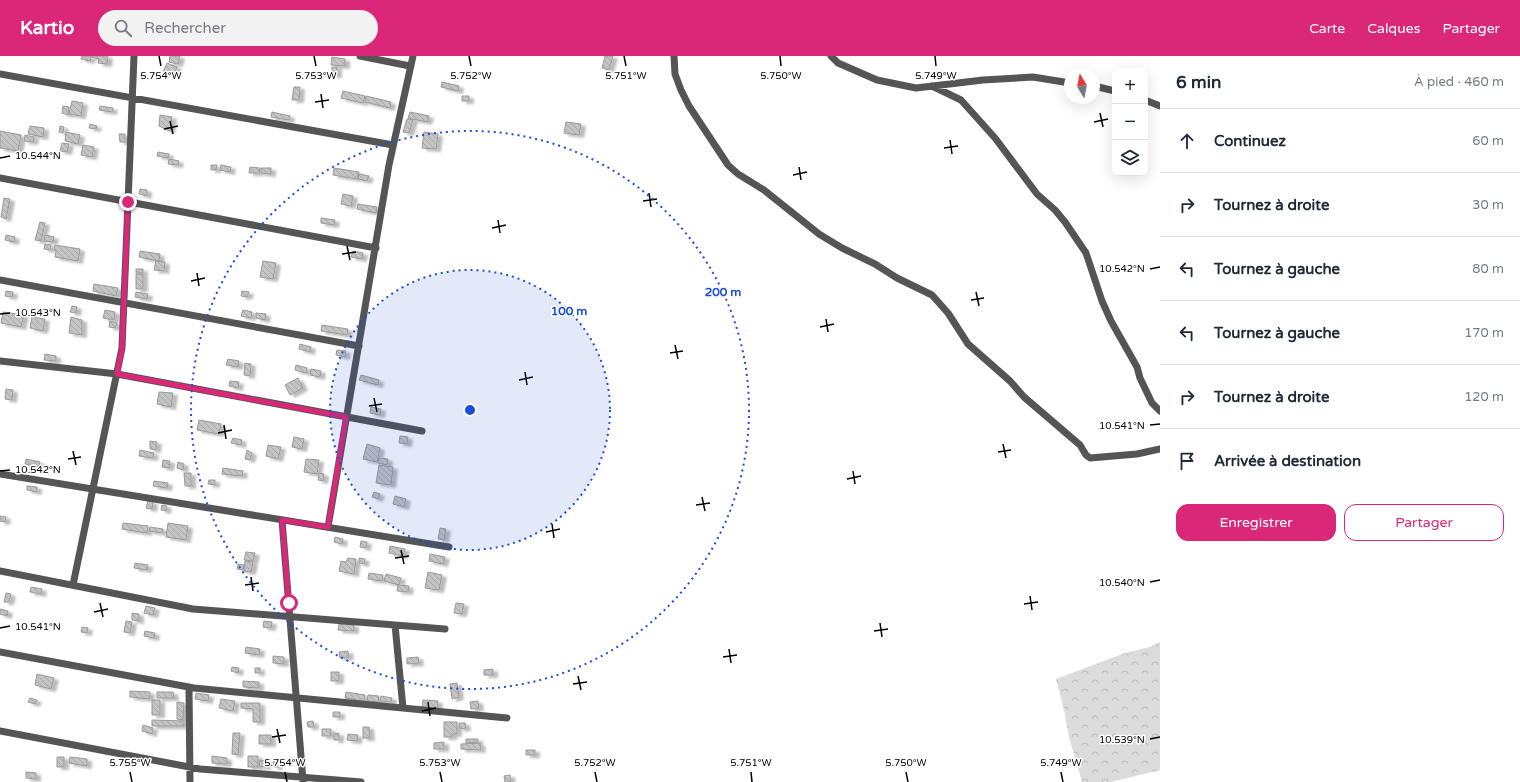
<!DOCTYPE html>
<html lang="fr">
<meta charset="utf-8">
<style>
:root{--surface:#fff;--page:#f2f2f3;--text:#1f2937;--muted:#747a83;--line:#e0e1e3;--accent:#db2777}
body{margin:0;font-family:"Varela Round",sans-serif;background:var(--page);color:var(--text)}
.controls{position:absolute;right:12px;top:12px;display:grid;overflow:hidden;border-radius:8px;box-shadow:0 4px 16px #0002}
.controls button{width:36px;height:36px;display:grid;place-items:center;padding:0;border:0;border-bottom:1px solid var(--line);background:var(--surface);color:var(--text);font:20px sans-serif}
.compass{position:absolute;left:1064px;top:12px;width:36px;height:36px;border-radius:50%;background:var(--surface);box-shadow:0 4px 16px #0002;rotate:350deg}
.stop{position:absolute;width:12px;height:12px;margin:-9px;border:3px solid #db2777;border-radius:50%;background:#fff}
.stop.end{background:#db2777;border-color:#fff;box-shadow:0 1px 4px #0008}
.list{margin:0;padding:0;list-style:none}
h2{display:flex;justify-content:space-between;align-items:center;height:52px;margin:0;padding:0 16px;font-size:17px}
h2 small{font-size:13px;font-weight:400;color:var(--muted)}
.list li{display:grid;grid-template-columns:26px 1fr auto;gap:12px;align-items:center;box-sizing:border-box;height:64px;padding:0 16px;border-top:1px solid var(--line)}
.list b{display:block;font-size:15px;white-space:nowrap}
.list em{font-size:13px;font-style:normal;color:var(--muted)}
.actions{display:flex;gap:8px;padding:12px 16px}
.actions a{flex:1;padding:9px 0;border:1px solid var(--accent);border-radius:12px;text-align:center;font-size:14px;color:var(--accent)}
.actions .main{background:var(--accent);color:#fff}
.icon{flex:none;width:22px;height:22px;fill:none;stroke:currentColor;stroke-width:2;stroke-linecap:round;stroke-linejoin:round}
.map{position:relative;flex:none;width:1160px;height:726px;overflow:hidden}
header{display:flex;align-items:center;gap:24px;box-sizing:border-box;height:56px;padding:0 20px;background:var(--accent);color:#fff}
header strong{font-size:19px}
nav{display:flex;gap:22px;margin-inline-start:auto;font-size:14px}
.search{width:280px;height:36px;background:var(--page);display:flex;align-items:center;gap:10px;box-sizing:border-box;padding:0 14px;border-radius:22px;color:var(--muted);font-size:15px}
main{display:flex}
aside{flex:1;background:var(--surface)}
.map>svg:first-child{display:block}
</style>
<header>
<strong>Kartio</strong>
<div class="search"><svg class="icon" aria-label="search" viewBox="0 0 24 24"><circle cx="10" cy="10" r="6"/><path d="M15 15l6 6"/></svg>Rechercher</div>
<nav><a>Carte</a><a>Calques</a><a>Partager</a></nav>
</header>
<main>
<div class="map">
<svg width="1160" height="726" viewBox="0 0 1160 726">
<defs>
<pattern id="forest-crowns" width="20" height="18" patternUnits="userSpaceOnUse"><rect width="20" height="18" fill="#dcdcdc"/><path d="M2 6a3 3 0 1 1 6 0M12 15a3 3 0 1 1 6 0" fill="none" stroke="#bbb"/></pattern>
<pattern id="building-back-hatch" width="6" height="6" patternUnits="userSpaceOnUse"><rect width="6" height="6" fill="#c4c4c4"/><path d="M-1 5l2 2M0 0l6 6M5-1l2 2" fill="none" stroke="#a7a7a7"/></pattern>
<filter id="shadow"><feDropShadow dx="4.5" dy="2.5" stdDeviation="1" flood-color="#0004"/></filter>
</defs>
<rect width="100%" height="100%" fill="#fff"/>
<path fill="url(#forest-crowns)" d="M1160 586V714L1111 726H1082L1069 681 1064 654 1056 623 1125 597 1150 591Z"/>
<path fill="url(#building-back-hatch)" stroke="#999" filter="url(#shadow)" d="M82 0H108L107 8 98 7 99 3 91 1 90 5 81 3Z
M170 0H180L178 8 169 6Z
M605 0H613L609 14 602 12Z
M332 1 345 3V10L331 9Z
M167 7 177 11 173 20 163 16Z
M332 11H337V19H332Z
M442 26 459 30 458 35 441 31Z
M294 31H300L299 44H292Z
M343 35 365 40 363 47 341 42Z
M366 40 391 46 390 52 365 46Z
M462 40H469V45H462Z
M72 45 83 47 81 60 69 58Z
M63 50 69 51 68 59 62 57Z
M100 50 113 52 112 56 99 54Z
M272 56 290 60 289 64 271 61Z
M410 56 429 60 427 66 408 62Z
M160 59 172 61 170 75 159 70Z
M407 63 413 64 409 77 403 76Z
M566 66 581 68 579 79 564 77Z
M90 68 97 70 96 73 89 72Z
M30 70 44 72 43 81 28 78Z
M60 70 64 71 63 77 59 76Z
M0 75 21 79 18 95 0 92Z
M66 76 80 79 78 88 65 85Z
M424 76 438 78 436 93 422 92Z
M119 78H125V86H120Z
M25 79 34 81 33 86 24 85Z
M62 87 69 88 67 96 60 95Z
M83 89 94 91 92 101 81 99Z
M158 96 169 98 168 102 157 100Z
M169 103 179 105 178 109 168 108Z
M211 109H217L216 114H211Z
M221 109 231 111 230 116 220 114Z
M250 111 260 112 259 117H249Z
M261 112H271V118L261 117Z
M334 112 359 116 357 123 333 119Z
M359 118 369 120 367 125 358 123Z
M140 133 147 134V140L139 138Z
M343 138 353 140 351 150 341 148Z
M4 142 10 143 6 163 1 161Z
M358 148 377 151 376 157 357 153Z
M321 162 335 164 334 169 321 167Z
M40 166 45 167 41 185 35 184Z
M6 179 15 181 14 186 5 184Z
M45 179 54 181 53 186 44 185Z
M45 188 51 189 50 194 44 193Z
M55 189 80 193 78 205 55 201 56 195 54 194Z
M140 195 160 198 159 205 139 201Z
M353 195 363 197 362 203 351 201Z
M156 205 165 206 164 215 154 214Z
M263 205 276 207 273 223 260 221Z
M136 213H143V217H136Z
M136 218H143V233H136Z
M94 228 118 232 116 240 93 235Z
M6 235 13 236 12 241 5 240Z
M242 235 249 236 247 241 241 240Z
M136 236 148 238 147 243 135 241Z
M72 250 77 251 76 257 70 256Z
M105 254 115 256 114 264 103 262Z
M243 254 252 256 251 262 241 260Z
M3 256 24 259 21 271 1 267Z
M256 257 266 258 265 264 256 262Z
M32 261 45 263 43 275 30 272Z
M71 261 82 264V279L69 277Z
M110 265 117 267 115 272 109 271Z
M322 269 348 273 347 279 321 275Z
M300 288 311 291 310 296 299 293Z
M337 294 346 295 345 301 336 299Z
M45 298 56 300V305L44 304Z
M228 303 239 305 238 311 226 309Z
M245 307 251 308 250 320 244 319Z
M296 309 307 312 306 317 295 314Z
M311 313 321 315 320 321 310 319Z
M361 319 379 324 378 329 359 324Z
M298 322 303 332 290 339 285 329Z
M230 325 239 326 238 332 229 330Z
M6 333 13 334 12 344 5 343Z
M159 336 173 337 171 351 157 348Z
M371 351 381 353 380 359 370 357Z
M199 364 221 368 219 378 197 374Z
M400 380 408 381 407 388 399 387Z
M294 381 304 383 302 393 292 391Z
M233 382 242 384 241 389 231 387Z
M150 385 157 386 156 394 150 393Z
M367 388 380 392 377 406 363 403Z
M268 389 281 391 278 403 266 400Z
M140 394 154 397 153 402 139 400Z
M247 394 252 397 250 404 245 403Z
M379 402 388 403 387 409 378 407Z
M26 403 40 406 39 411 25 408Z
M306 403 319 404 317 418 304 416Z
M163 404 170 405 169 412 162 411Z
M178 406 184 408 183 414 177 412Z
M379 409 393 411 391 429 376 427Z
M223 412 243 415 242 420 222 418Z
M184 417H191V430H185Z
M319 417 324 418 323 425 318 424Z
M209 424H215V429L208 428Z
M154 425 168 427 167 432 153 430Z
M27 430 37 431V436L27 434Z
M374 436 380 438 378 443 372 441Z
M395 440 406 443 404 451 393 448Z
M148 445 153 446 152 453 146 452Z
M162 449 167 450 166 455 161 454Z
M0 460 6 461 5 466 0 465Z
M123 467 148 470 147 477 122 473Z
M168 467 188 470 186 484 166 481Z
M150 471 163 473V477L149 475Z
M440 472 446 473 444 484 438 483Z
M335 481 343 483 342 488 334 486Z
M361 485 367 486 366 492 360 491Z
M390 490 405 493 403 500 389 497Z
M246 496 255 497 253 505 244 504Z
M430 498 445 501 443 508 429 505Z
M348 502 356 503 354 518 339 515 341 505 346 506Z
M359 502 365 503 364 508 359 507Z
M245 505 253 506 251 516 244 515Z
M135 507 148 509 147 514 134 512Z
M238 508 244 509 243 514 237 513Z
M428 516 442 519 439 534 425 532Z
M369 517 383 519 382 525 368 523Z
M386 518 401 522 399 529 384 525Z
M398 529 409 530 408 536 397 535Z
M31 531 42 533 41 538 30 536Z
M6 537 11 538 9 546H4Z
M456 547 464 548 462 558 454 557Z
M146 550 155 552 153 559 144 557Z
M0 553 8 555 7 560 0 558Z
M132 557 139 558V565L132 564Z
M126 565 132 566 130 577 124 576Z
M264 565 272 566 271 572 263 571Z
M339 568 354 569V575L338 574Z
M82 571 88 572 87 577 81 576Z
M145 575 155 577 154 582 144 580Z
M246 591 260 593 259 599 245 597Z
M348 595 349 601 340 602 339 596Z
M273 600 284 601V608L273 607Z
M418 601 419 607 407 608V602Z
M232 611 239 612 238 617 231 615Z
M255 612H260V617H255Z
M493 613V619H484V614Z
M331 616H339V625H331Z
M37 618 54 622 51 633 35 629Z
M243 625 259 626V632L243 631Z
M457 627 459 641 452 643 450 628Z
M130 635 150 636V643L130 641Z
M157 636H173L174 642H157Z
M346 636 365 639 364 645 345 642Z
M196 637 209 639 208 645 195 643Z
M368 639 379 640 378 646 367 645Z
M381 640 392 642 391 646 380 645Z
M30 642 37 644 35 648 28 646Z
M221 643 235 645 233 655 219 652Z
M152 644H160V659H152Z
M423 644 438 645 437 652 422 651Z
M478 645 479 652 471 653 470 646Z
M177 646 184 647 183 664 177 663Z
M241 647H260V666H253V653L241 652Z
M333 656H340V661H333Z
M152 664 184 665V670H152Z
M313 665 314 671H308L307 666Z
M444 666H457V678H452V681H444Z
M459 667H465L466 672 460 673Z
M143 669 153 672 152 678 142 675Z
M363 671H369L370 682H363Z
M322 673H331V680H322Z
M233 677H240L238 699 232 698Z
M339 677V684H334V678Z
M348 678 358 679 357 685 347 684Z
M259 679H271V688H259Z
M466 683H478V686L466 687Z
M444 686V693H434V687Z
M480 687 481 694 461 693V688Z
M526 694H535V699H526Z
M212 700 227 702V708L212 707Z
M248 700H258V711H248Z
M57 701H64V711H57Z
M70 701 87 703V710L69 707Z
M260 704 267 705 266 711 259 710Z
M277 705 278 711H274L273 706Z
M26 716 36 717V723L26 722Z
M510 719 511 726H505L504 720Z"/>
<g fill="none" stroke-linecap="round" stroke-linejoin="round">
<path stroke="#555" stroke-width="7" d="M360 0 410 10
M674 0 675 18 681 34 689 50 728 109 738 118 764 134 819 178 842 192 875 208 897 222 932 239 948 257 968 288 1010 325 1024 341 1080 389 1086 399 1090 402 1137 398 1160 393
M831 0 838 7 877 24 916 32 983 24 1033 21 1070 27
M0 18 393 89
M932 30 961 44 995 82 1037 138 1055 154 1065 166 1086 197 1102 245 1111 265 1137 311 1140 322 1152 347 1160 355
M1094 30 1115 35
M1145 44 1160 50
M0 122 376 192
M0 224 359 290
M0 305 117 318 422 375
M0 418 449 491
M282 464 303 725
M328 471 389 109 413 0
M0 515 193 553 445 573
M73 529 122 292 134 0
M395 569 403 652
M0 596 194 632 507 662
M189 631 190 726
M0 675 200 713 361 726"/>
</g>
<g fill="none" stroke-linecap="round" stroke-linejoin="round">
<path stroke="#db2777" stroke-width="5" d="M128 146 122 292 117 318 346 361 328 471 282 464 289 547"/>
</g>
<path fill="none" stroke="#000" stroke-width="1.5" d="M159 0 161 10M314 0 316 10M469 0 471 10M624 0 626 10M780 0 781 10M935 0 936 10M321 38 323 52M315 46 329 44M1100 57 1103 71M170 65 173 78M1094 66 1108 63M164 73 178 70M950 84 952 98M944 92 958 90M0 102 10 100M799 111 801 124M793 119 807 116M649 137 651 151M643 145 657 143M498 164 500 177M492 172 506 169M347 190 350 204M342 198 356 196M1150 213 1160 211M197 217 199 230M191 225 205 222M976 236 979 250M971 244 984 242M0 258 10 257M826 263 828 276M820 271 834 268M675 289 678 303M670 297 683 295M525 316 527 329M519 324 533 321M374 342 377 356M369 350 382 348M224 369 226 383M1150 369 1160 368M218 377 232 374M1003 388 1006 402M73 395 76 409M998 396 1011 394M68 403 81 401M0 415 10 414M853 415 855 428M847 423 861 420M702 441 705 455M696 449 710 447M552 468 554 482M546 476 560 473M401 494 404 508M395 502 409 500M251 521 253 535M1150 526 1160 524M245 529 259 527M1030 540 1032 554M100 547 103 561M1024 548 1038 546M94 556 108 553M880 567 882 581M0 572 10 570M874 575 888 573M729 593 731 607M723 601 737 599M578 620 581 634M573 628 587 626M428 646 430 660M422 655 436 652M277 673 280 687M272 681 286 679M1150 683 1160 681M130 716 132 726M285 716 287 726M440 716 442 726M595 716 597 726M751 716 752 726M906 716 908 726M1061 716 1063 726"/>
<circle cx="470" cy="354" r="140" fill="#1d4ed8" fill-opacity=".12"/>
<g fill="none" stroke="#1d4ed8" stroke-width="2" stroke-dasharray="2 4">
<circle cx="470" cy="354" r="140"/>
<circle cx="470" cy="354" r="279"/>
</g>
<g font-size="10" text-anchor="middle" fill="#000" stroke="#fff" stroke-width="3" stroke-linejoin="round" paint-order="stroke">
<text x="161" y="23">5.754°W</text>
<text x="316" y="23">5.753°W</text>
<text x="471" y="23">5.752°W</text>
<text x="626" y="23">5.751°W</text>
<text x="781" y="23">5.750°W</text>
<text x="936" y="23">5.749°W</text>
<text x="38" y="103">10.544°N</text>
<text x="1122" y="216">10.542°N</text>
<text x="38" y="260">10.543°N</text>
<text x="1122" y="373">10.541°N</text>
<text x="38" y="417">10.542°N</text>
<text x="1122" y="530">10.540°N</text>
<text x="38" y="574">10.541°N</text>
<text x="1122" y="687">10.539°N</text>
<text x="130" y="710">5.755°W</text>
<text x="285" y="710">5.754°W</text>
<text x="440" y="710">5.753°W</text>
<text x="595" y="710">5.752°W</text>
<text x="751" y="710">5.751°W</text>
<text x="906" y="710">5.750°W</text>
<text x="1061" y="710">5.749°W</text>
</g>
<circle cx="470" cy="354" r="6" fill="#1d4ed8" stroke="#fff" stroke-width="2"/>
<g font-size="12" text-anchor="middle" font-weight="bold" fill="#1d4ed8" stroke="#fff" stroke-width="3" stroke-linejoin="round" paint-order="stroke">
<text x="723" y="240">200 m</text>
<text x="569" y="259">100 m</text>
</g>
</svg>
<div class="controls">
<button>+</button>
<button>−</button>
<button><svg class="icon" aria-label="layers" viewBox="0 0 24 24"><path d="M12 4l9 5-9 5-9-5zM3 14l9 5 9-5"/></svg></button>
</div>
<svg class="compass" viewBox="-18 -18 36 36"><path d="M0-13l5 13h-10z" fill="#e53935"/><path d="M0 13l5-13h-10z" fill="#747a83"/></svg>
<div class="stop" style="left:289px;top:547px"></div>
<div class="stop end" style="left:128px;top:146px"></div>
</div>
<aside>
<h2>6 min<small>À pied · 460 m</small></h2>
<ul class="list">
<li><svg class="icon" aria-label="ahead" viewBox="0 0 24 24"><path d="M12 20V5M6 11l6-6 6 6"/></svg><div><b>Continuez</b></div><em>60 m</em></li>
<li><svg class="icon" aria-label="right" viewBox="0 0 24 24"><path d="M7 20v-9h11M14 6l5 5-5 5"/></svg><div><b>Tournez à droite</b></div><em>30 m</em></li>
<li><svg class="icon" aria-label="left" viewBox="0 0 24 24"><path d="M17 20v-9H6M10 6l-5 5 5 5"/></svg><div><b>Tournez à gauche</b></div><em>80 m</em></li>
<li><svg class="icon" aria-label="left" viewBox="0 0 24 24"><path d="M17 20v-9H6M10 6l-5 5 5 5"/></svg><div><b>Tournez à gauche</b></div><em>170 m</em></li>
<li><svg class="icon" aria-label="right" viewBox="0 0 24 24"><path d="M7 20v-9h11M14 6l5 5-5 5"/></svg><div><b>Tournez à droite</b></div><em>120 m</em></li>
<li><svg class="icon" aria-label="arrive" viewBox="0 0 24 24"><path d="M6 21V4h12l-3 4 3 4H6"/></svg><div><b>Arrivée à destination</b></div></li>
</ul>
<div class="actions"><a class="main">Enregistrer</a><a>Partager</a></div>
</aside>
</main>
